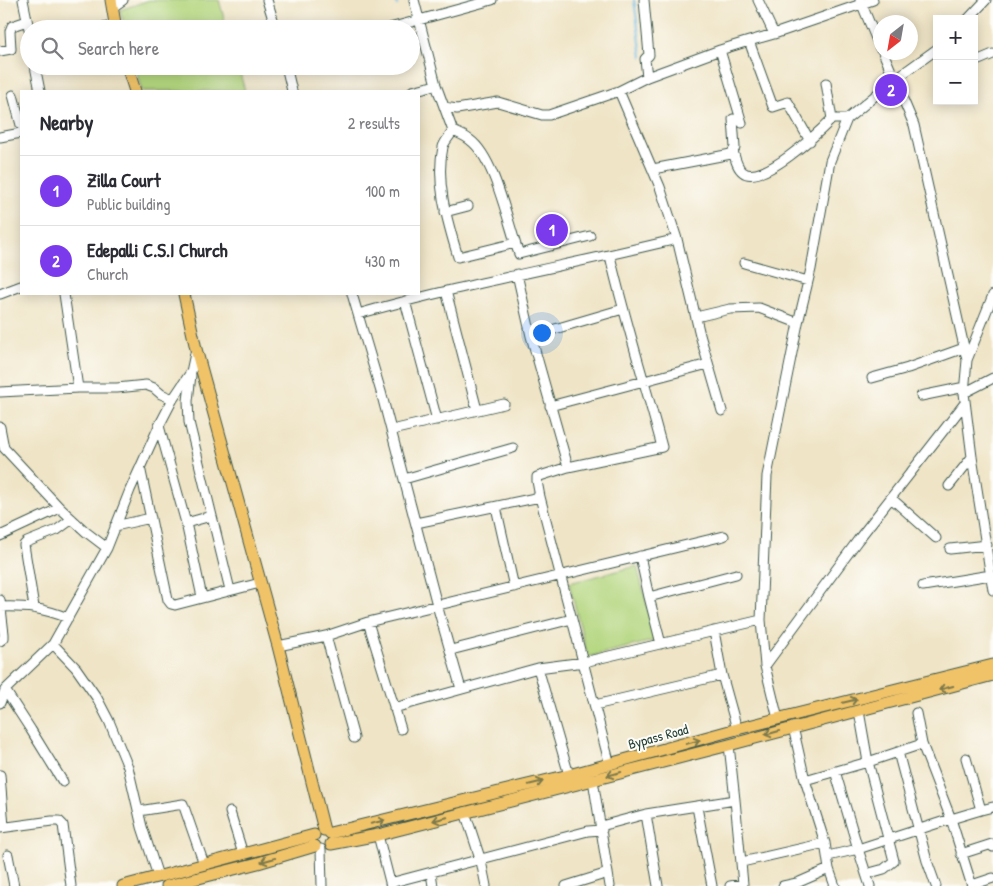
<!DOCTYPE html>
<meta charset="utf-8">
<style>
:root{--surface:#fff;--page:#f2f2f3;--text:#2b2b33;--muted:#7c7c81;--line:#e1e1e2;--accent:#7c3aed}
body{margin:0;font-family:"Patrick Hand",sans-serif;background:var(--page);color:var(--text)}
.controls{position:absolute;right:15px;top:15px;display:grid;overflow:hidden;border-radius:0px;box-shadow:0 2px 12px #0003}
.controls button{width:45px;height:45px;display:grid;place-items:center;padding:0;border:0;border-bottom:1px solid var(--line);background:var(--surface);color:var(--text);font:25px sans-serif}
.compass{position:absolute;left:873px;top:15px;width:45px;height:45px;border-radius:50%;background:var(--surface);box-shadow:0 2px 12px #0003;rotate:211deg}
.you{position:absolute;left:541px;top:332px;width:18px;height:18px;margin:-12px;border:4px solid #fff;border-radius:50%;background:#1a73e8;box-shadow:0 0 0 8px #1a73e833}
.badge{display:grid;place-items:center;width:32px;height:32px;border-radius:50%;background:var(--accent);color:#fff;font-size:16px;font-weight:700}
.pin{position:absolute;translate:-50% -50%;border:2px solid #fff;box-shadow:0 1px 5px #0006}
.list{margin:0;padding:0;list-style:none}
h2{display:flex;justify-content:space-between;align-items:center;height:65px;margin:0;padding:0 20px;font-size:21px}
h2 small{font-size:16px;font-weight:400;color:var(--muted)}
.list li{display:grid;grid-template-columns:32px 1fr auto;gap:15px;align-items:center;box-sizing:border-box;height:70px;padding:0 20px;border-top:1px solid var(--line)}
.list b{display:block;font-size:19px;white-space:nowrap}
.list p{margin:0;font-size:16px;white-space:nowrap;color:var(--muted)}
.list em{font-size:16px;font-style:normal;color:var(--muted)}
.icon{flex:none;width:28px;height:28px;fill:none;stroke:currentColor;stroke-width:2;stroke-linecap:round;stroke-linejoin:round}
.map{position:relative;flex:none;width:993px;height:886px;overflow:hidden}
.search{position:absolute;background:var(--surface);box-shadow:0 2px 12px #0003;left:20px;top:20px;width:400px;height:55px;display:flex;align-items:center;gap:12px;box-sizing:border-box;padding:0 18px;border-radius:28px;color:var(--muted);font-size:19px}
.panel{position:absolute;background:var(--surface);box-shadow:0 2px 12px #0003;left:20px;top:90px;width:400px;height:205px;border-radius:0px}
.map>svg:first-child{display:block}
</style>
<div class="map">
<svg width="993" height="886" viewBox="0 0 993 886">
<rect width="100%" height="100%" fill="#fdfcf7"/>
<filter id="ink" filterUnits="userSpaceOnUse"><feTurbulence type="fractalNoise" baseFrequency=".02" numOctaves="2"/><feDisplacementMap in="SourceGraphic" scale="10" xChannelSelector="R" yChannelSelector="G"/><feConvolveMatrix kernelMatrix="1 2 1 2 8 2 1 2 1" color-interpolation-filters="sRGB"/></filter>
<filter id="wash" filterUnits="userSpaceOnUse"><feTurbulence type="fractalNoise" baseFrequency=".0096" numOctaves="4" result="noise"/><feDisplacementMap in="SourceGraphic" scale="20" xChannelSelector="R" yChannelSelector="G"/><feGaussianBlur stdDeviation="1.12" result="paint"/><feColorMatrix in="noise" values="0 0 0 0 0 0 0 0 0 0 0 0 0 0 0 0 0 1.4 0 .05"/><feComposite in="paint" operator="in"/></filter>
<g filter="url(#wash)">
<rect width="100%" height="100%" fill="#efe4c6"/>
<path fill="#b3d67e" stroke="#698a59" d="M149 0H219L227 29H125L120 10Z
M135 66H238L245 91H142Z
M637 566 656 640 588 657 569 583Z"/>
<g fill="none" stroke-linecap="round" stroke-linejoin="round">
<path stroke="#66b8e2" stroke-width="2" d="M634 0 642 57
M396 1 397 5
M411 59 412 63"/>
</g>
</g>
<g filter="url(#ink)">
<g fill="none" stroke-linecap="round" stroke-linejoin="round">
<g stroke="#3e564a" stroke-width="11">
<path id="minor" d="M23 0 29 29
M267 0 276 29
M414 0 436 85 453 131C450 136 444 142 443 147 435 183 448 223 458 257L515 243
M644 0 649 55 645 59 647 77
M758 0 774 34
M860 0 880 48
M113 7 123 0
M968 19 986 0
M99 29 115 25
M386 29 492 0
M749 41 774 34 873 0
M0 51 11 49 10 31 12 26 27 21
M883 52 914 125 967 360
M974 62 993 54
M35 66 40 91
M286 66 292 91
M826 83 832 119H847
M412 91 436 85
M619 91 660 187 677 239 700 335 722 411
M13 95 21 125
M444 107 457 109 498 102 542 115H549L619 91 647 77 720 50
M742 123 720 50 749 41 773 107 788 102 810 141
M453 131C458 133 465 136 470 140 495 158 508 224 519 254L590 236
M0 137 21 133
M733 151C735 158 737 168 743 172 761 187 819 132 832 119
M653 169 731 154 735 148 733 119
M445 212 468 206
M744 263 808 281
M517 274 531 336 568 467 662 447C645 383 625 320 610 256
M446 291 477 410
M0 294 21 286
M352 294 381 392 437 605 461 689
M993 295 967 360 964 393 972 457 993 590
M405 301 437 420
M358 314C463 284 571 265 677 239
M696 317 730 309 759 308 798 323
M531 336 623 309
M191 375 188 401 189 422 230 590
M872 378 908 368 964 348
M78 388H117L146 385 154 388 161 394 173 399
M0 392 78 388 64 294
M964 393 993 378
M921 396 965 387
M550 406 708 364
M159 426 186 523 202 597
M0 427 4 448 60 508 86 532 107 548
M392 430 504 404
M140 467 168 600 171 604 175 605 260 583
M404 479 513 448
M949 486 972 457
M540 497 610 765
M891 498 936 538
M496 507 514 587
M186 523 211 516
M416 523 540 497 537 481V477L568 467
M115 526 151 518
M0 536 60 508
M950 549 987 545
M640 556 649 597 736 574
M923 586 991 575
M649 597 661 644
M0 600 4 634V638L0 641
M0 607C26 606 43 608 68 618
M34 607 24 545 27 542 57 530 72 519
M368 622 401 729
M714 631 722 675
M326 636 354 738
M53 644 76 668 97 698 109 721 128 767 142 827 158 876
M278 646 326 636 368 622 724 536
M451 650 572 619
M765 666 858 540 965 403
M5 690 31 730 63 782
M0 703 5 690 53 644 107 548 130 490 159 426 173 399 191 372 196 349
M595 705 722 675 737 729
M394 708 538 668
M859 711 868 762 894 861 884 869 866 874
M916 713 922 744
M778 719 765 666 761 620 767 476 798 323 811 269 830 161 847 119 894 80 937 49
M793 727 805 780 825 843 829 869 835 886
M729 745 735 800
M898 752 927 861 936 886
M835 771 858 849 951 819 972 886
M0 775 4 827
M569 775 538 668 584 662 761 620
M593 780 610 886
M805 780 868 762 922 744 951 819 981 810 966 758
M697 807 712 886
M981 810 993 807
M139 811 183 804 204 864
M230 812 243 854
M465 812 481 861 486 886
M646 814 658 886
M601 826 646 814 735 800 743 884 730 886
M0 828 52 821H59L63 825 71 886
M378 835 391 886
M321 849 322 886
M961 854 992 844 993 847
M8 855 14 886
M828 856 858 849 870 886
M742 862 825 843
M431 873 433 886
M390 883 588 831 602 830
M972 885 993 878
M566 886 608 873
M783 886 797 883 829 869"/>
</g>
<g stroke="#3e564a" stroke-width="13">
<path id="major" d="M111 0 116 29
M127 66 135 91
M184 294 196 349 278 646 324 830
M330 833 569 775 737 729 993 665
M331 844 378 835 729 745 993 675
M123 886 314 835
M167 886 258 863 315 846"/>
</g>
<use href="#minor" stroke="#fff" stroke-width="9"/>
<use href="#major" stroke="#f0c369" stroke-width="11"/>
</g>
<defs><path id="oneway-shaft" d="M-6 0H5M1.5-3L5.5 0L1.5 3" fill="none" stroke-width="1.6" stroke-linecap="round" stroke-linejoin="round" transform="scale(1.25)"/></defs>
<g stroke="#7d794c">
<use href="#oneway-shaft" transform="translate(946 688) rotate(165)"/>
<use href="#oneway-shaft" transform="translate(850 701) rotate(-14)"/>
<use href="#oneway-shaft" transform="translate(772 733) rotate(164)"/>
<use href="#oneway-shaft" transform="translate(693 742) rotate(-15)"/>
<use href="#oneway-shaft" transform="translate(614 774) rotate(165)"/>
<use href="#oneway-shaft" transform="translate(536 783) rotate(-14)"/>
<use href="#oneway-shaft" transform="translate(440 819) rotate(166)"/>
<use href="#oneway-shaft" transform="translate(378 822) rotate(-14)"/>
<use href="#oneway-shaft" transform="translate(268 860) rotate(164)"/>
</g>
</g>
<g text-anchor="middle" dominant-baseline="central" stroke-width="4" stroke-linejoin="round" paint-order="stroke">
<g font-size="14" fill="#1f3d34" stroke="#fdfcf7">
<text transform="translate(658 736) rotate(-15)">Bypass Road</text>
</g>
</g>
</svg>
<div class="controls">
<button>+</button>
<button>−</button>
</div>
<svg class="compass" viewBox="-18 -18 36 36"><path d="M0-13l5 13h-10z" fill="#e53935"/><path d="M0 13l5-13h-10z" fill="#7c7c81"/></svg>
<div class="you"></div>
<div class="pin badge" style="left:552px;top:230px">1</div>
<div class="pin badge" style="left:891px;top:90px">2</div>
<div class="search"><svg class="icon" aria-label="search" viewBox="0 0 24 24"><circle cx="10" cy="10" r="6"/><path d="M15 15l6 6"/></svg>Search here</div>
<section class="panel">
<h2>Nearby<small>2 results</small></h2>
<ul class="list">
<li><span class="badge">1</span><div><b>Zilla Court</b><p>Public building</p></div><em>100 m</em></li>
<li><span class="badge">2</span><div><b>Edepalli C.S.I Church</b><p>Church</p></div><em>430 m</em></li>
</ul>
</section>
</div>
